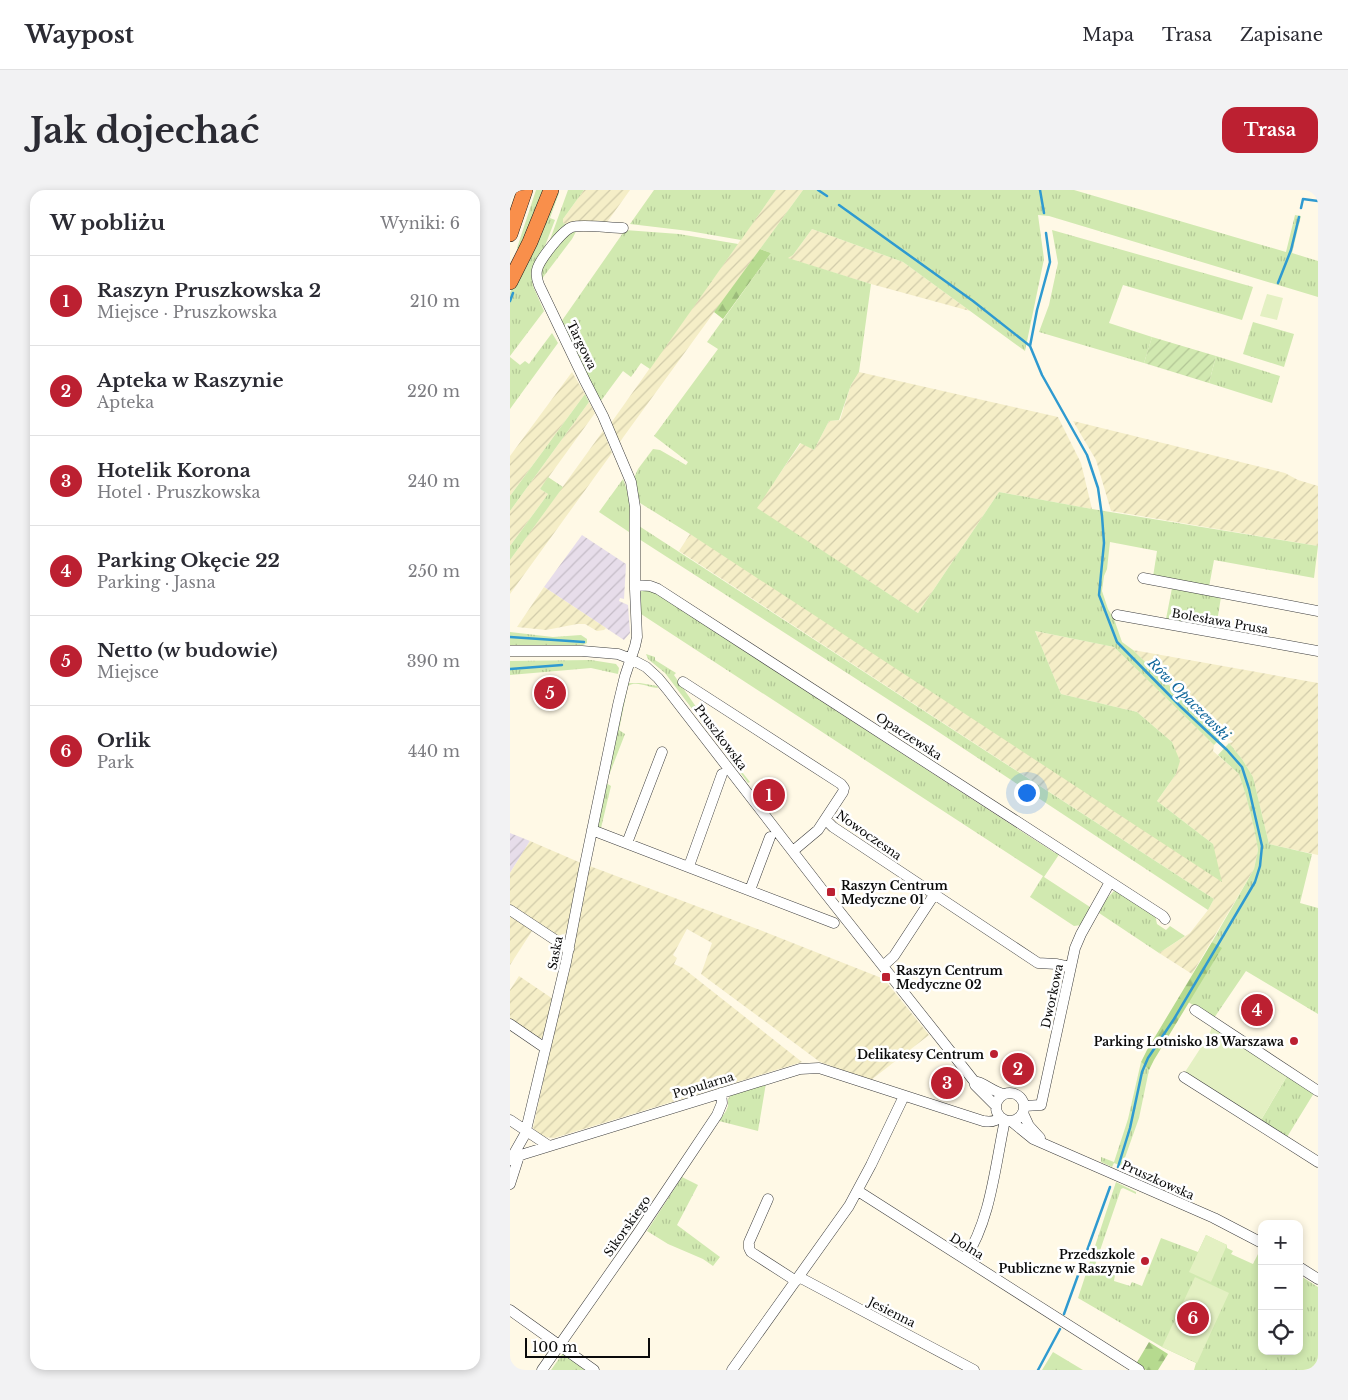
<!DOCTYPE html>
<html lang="pl">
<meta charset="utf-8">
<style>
:root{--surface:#fff;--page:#f2f2f3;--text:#2b2b33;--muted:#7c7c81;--line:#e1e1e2;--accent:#bc2031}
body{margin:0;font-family:"Libre Baskerville",serif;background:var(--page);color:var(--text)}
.controls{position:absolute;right:15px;bottom:15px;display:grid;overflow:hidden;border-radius:10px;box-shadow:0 2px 8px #0003}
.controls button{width:45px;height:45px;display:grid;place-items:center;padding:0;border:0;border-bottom:1px solid var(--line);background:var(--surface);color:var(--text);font:25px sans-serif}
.scale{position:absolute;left:15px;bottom:12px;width:125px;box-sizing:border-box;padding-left:5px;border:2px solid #0a0a0a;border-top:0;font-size:14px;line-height:18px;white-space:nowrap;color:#0a0a0a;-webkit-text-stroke:4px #fff;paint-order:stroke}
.you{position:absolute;left:516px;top:602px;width:18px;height:18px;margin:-12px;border:4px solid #fff;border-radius:50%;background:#1a73e8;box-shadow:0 0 0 8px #1a73e833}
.badge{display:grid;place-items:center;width:32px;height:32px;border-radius:50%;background:var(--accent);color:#fff;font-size:16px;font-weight:700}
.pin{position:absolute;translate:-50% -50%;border:2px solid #fff;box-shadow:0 1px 5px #0006}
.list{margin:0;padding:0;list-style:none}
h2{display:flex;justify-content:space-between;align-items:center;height:65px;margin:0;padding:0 20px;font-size:21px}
h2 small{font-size:16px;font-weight:400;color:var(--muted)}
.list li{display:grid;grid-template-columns:32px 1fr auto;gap:15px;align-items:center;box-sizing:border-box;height:90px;padding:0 20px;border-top:1px solid var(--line)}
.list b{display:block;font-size:19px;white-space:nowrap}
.list p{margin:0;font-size:16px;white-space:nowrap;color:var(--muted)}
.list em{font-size:16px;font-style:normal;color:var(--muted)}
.icon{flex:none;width:28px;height:28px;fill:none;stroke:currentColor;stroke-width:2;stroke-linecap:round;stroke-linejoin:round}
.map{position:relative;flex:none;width:808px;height:1180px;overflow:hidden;border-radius:15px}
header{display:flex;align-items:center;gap:30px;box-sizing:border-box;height:70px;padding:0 25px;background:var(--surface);border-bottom:1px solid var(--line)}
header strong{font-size:24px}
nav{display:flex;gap:28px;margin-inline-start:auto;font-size:18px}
.intro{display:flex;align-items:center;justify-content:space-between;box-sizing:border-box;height:120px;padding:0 30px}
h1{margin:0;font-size:35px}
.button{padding:12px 22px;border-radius:15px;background:var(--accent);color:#fff;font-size:18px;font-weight:700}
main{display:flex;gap:30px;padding:0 30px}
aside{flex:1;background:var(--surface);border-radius:15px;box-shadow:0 2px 8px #0003}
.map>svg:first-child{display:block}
</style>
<header>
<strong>Waypost</strong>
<nav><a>Mapa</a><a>Trasa</a><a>Zapisane</a></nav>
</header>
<div class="intro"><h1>Jak dojechać</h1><a class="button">Trasa</a></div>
<main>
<aside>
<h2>W pobliżu<small>Wyniki: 6</small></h2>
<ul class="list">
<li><span class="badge">1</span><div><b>Raszyn Pruszkowska 2</b><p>Miejsce · Pruszkowska</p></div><em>210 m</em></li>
<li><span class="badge">2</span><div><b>Apteka w Raszynie</b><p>Apteka</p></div><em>220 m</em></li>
<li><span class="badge">3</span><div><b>Hotelik Korona</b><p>Hotel · Pruszkowska</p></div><em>240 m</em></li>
<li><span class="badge">4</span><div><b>Parking Okęcie 22</b><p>Parking · Jasna</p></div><em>250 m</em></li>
<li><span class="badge">5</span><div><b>Netto (w budowie)</b><p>Miejsce</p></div><em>390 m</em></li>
<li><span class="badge">6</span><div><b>Orlik</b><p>Park</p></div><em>440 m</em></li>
</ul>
</aside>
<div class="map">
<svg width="808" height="1180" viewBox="0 0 808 1180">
<defs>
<pattern id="industrial-furrows" width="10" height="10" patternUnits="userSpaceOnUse" patternTransform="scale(1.25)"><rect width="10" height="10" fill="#e7ddea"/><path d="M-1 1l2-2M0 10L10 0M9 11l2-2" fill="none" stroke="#c5bcc7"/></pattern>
<pattern id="farmland-furrows" width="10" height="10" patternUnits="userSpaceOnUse" patternTransform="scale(1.25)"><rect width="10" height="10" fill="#f5eec7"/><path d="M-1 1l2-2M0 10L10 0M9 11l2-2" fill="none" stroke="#d1cbaa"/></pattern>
<pattern id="grass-tufts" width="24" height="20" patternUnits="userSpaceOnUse" patternTransform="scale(1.25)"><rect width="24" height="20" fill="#d1e9b0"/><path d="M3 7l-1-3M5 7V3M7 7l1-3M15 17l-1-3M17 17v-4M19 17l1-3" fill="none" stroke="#b2c696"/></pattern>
<pattern id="forest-firs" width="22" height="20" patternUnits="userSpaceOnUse" patternTransform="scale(1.25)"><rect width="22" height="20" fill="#b6da8f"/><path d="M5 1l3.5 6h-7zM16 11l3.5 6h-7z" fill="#9bba7a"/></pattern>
<pattern id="garden-furrows" width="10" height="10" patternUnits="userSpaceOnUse" patternTransform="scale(1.25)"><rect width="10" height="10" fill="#d1e9b0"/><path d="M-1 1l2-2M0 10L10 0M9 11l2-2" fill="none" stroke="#b2c696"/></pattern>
</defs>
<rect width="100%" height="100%" fill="#fff9e6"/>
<path fill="url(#industrial-furrows)" d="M72 345 116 374 114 409 110 408 109 411 118 415 120 443 114 450 34 397Z
M0 643 20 651 0 683Z"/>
<path fill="url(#farmland-furrows)" d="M74 0H120L95 35 56 34 53 33V29Z
M266 0H293L109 253 101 233Z
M302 39 393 72 460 121 361 94 276 68 283 65Z
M62 182 75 204 0 306V266Z
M349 182 548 227 571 273 582 319 489 302 408 423 246 318 291 253 304 260 319 231 330 230 341 195Z
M79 212 85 223 30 299 38 304 0 356V321Z
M563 231 775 283 788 290 808 296V356L601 321 586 270Z
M93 241 102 263 0 404V370Z
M180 344 703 654 647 611 666 584 669 572 662 552 627 522 551 504 525 441 604 457 704 555 703 561 729 584 736 606 744 638 748 660 744 679 682 784 649 763 680 743 698 720 704 709 169 361Z
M34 397 96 438 94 440 87 441 75 434H67L36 440 7 437Z
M623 460 808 493V665L759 654 743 587 732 569 719 553 723 552 720 549 712 547Z
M20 651 71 673 56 743 49 746 0 714V683Z
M77 675 255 742 374 789 419 845 361 890 310 872 191 784 202 753 177 739 163 765 167 768 164 774 173 778 292 872 44 948 35 947 28 943 23 938 61 763Z
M0 726 22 741 0 775Z
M9 786 43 809 33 848H26L0 829V800Z"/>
<path fill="url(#grass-tufts)" d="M26 0H35L11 55 8 59 7 58Z
M58 0H74L53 29V33L56 34H62L37 58Z
M144 0H266L231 50 179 41 120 34Z
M293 0H564L776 62 785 25 791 26 782 63 808 71V107L539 26 528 25 534 69 515 161 393 72 302 39 283 65 278 68 361 94 349 182 341 195 329 230 319 231 304 260 290 253 247 318 408 423 489 302 582 319 808 356 804 388 704 370 699 397 643 387 647 361 600 352 597 379 594 386 592 401 598 419 604 429 612 452 623 460 712 547 704 555 604 457 525 441 551 504 627 522 662 552 670 571 666 584 647 611 703 654 712 692 180 344 130 313 124 288 128 279 143 259 150 260 176 275 178 272 144 246 208 159 197 152 261 63 250 59Z
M46 2 49 3 40 28 45 30 33 61 24 74 21 83 23 96 34 121 0 166V103Z
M68 38 62 49 31 90V77L55 45Z
M115 40 169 44 228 54 140 179 131 173 121 187 113 181 90 212 51 132Z
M542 40 743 97 732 130 613 95 599 133 642 147 634 173 529 142 539 115 548 73Z
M743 132 784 144 774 177 733 164Z
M42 143 48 153 0 219V167L10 175 15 171 19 174Z
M706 166 770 186 762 213 699 193Z
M75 204 79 212 0 321V306Z
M38 287 53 297 0 370V356L38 304 30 299Z
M113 289 120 308 119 342 89 322Z
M129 336 704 709 698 720 424 539 129 349Z
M662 398 711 407 706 438 656 429Z
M139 399 545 663H550L534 687 580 717 571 735 564 736 520 707 533 686 131 424H129L128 406 132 400Z
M0 442 43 447 71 445 77 449V453L73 455H0Z
M136 464 145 467V470L166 483 164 485 191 524 204 547 240 592 238 593 155 483 138 469Z
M81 470 106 474 109 478 108 484 81 478 0 485V471Z
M117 493H130L147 496 148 498C138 498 127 490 118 496L109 540 115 544 96 593 101 596 91 638 86 636Z
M719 553 732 569 743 587 759 654 802 664 790 713 808 718V824L736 781 704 828 678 812 711 759 702 752 744 679 748 660 744 638 736 606 729 584 708 565Z
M604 701 611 702 645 725 647 734 656 740 660 736 675 746 649 763 589 723 597 708Z
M631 872 639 880 629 928 612 976 604 973 602 977 591 972V967L604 972 618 929Z
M777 886 804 903 777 947 751 930Z
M256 893 248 941 209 931 216 921 218 916V909L222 904Z
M172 987 188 995 167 1035 210 1067 203 1076 193 1069 158 1054 137 1041Z
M606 992 626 1002V1004L613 998 611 999 583 1081 597 1085 598 1082 605 1085 604 1091 620 1096 622 1092 632 1096 651 1048 688 1062 696 1045 717 1055V1058L723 1061 721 1064 743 1074 750 1060 752 1061V1161H789V1085L808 1097V1180H684L686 1173 652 1157 568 1108Z
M543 1162 573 1180H532Z
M53 1163 76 1180H41Z"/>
<path fill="url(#forest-firs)" d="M250 59 261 63 213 129 204 122Z
M702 752 712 758 644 870 639 880 631 872 637 860Z
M639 1152 658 1164 648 1180H636L626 1174Z"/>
<path fill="url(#garden-furrows)" d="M642 147 706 166 699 193 634 173Z"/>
<path fill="#e3f0c2" d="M757 104 773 108 767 130 750 126Z
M702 837 777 886 751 930 675 882 699 845Z
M696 1045 717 1055 701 1092 679 1082Z
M685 1087 719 1103 687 1173 652 1157Z"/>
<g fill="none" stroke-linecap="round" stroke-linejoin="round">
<path stroke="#2f9ad0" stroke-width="2.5" d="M308 0 317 6
M530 0 534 23
M329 15 463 111 520 156
M791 18 793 9 808 11
M536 43 540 72 527 120 520 156 532 185 577 265 588 298 592 326 594 353 589 405 607 452 671 517 717 560 732 577 739 599 752 656 750 676 745 692 664 829 638 868 632 882 620 938 608 977
M768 93 781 60 789 27
M0 111 3 103
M0 447 74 452
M0 479 52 475
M554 1124 600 997
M528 1180 550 1139"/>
<g stroke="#3d3d3d" stroke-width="11">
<path id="minor" d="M633 388 808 421
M125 395 140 396 148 399 653 726 655 729
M607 425 808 461
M0 461H72L108 464 121 469 136 477 148 488 157 499 311 698 464 891 465 895 486 916
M173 492 331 594 334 598 333 602 308 640 283 661
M316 630 323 637 528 773 546 774 560 777
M82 640 324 733
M117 653 152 562
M179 676 212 584
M240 700 260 647
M0 720 59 759
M373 776 384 766 424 705
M685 820 808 901
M0 834 35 858
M674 887 808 972
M464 891C475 893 483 902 494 904
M486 917a14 14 0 1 1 28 0a14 14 0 1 1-28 0Z
M514 916 531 915 565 758 571 744 600 692
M513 923 519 936 530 948
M0 930 39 956
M501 931 523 949 704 1028 752 1053
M1 969 14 946 16 940 56 772 73 684 108 515 115 486 125 456 127 447 125 399V317L121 292 93 226 75 191 29 95C27 90 26 85 27 80 29 70 53 40 62 37 73 34 100 38 113 38
M0 970 14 964 290 879 309 878 473 931C479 932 486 932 490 927
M0 994 9 966
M348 1001 629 1180
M258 1009 239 1052V1058L241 1062 286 1091
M455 1069C481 1029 485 976 495 930
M789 1077 808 1089
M289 1087 464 1180
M0 1120 84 1180
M32 1180 128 1043 207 925 212 913 211 903
M222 1180 339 1016 361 975 394 906"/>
</g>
<g stroke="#1b1b1b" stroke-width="16">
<path id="highway" d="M0 44 15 0
M0 92 20 52 41 0"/>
</g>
<use href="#minor" stroke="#fff" stroke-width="10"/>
<use href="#highway" stroke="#f98f4b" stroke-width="15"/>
</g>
<g fill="#bc2031" stroke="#fff" stroke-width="2">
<rect x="316" y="697" width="10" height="10" rx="2.5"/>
<rect x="371" y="782" width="10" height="10" rx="2.5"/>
<circle cx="784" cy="851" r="5"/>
<circle cx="484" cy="864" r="5"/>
<circle cx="635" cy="1071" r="5"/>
</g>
<g text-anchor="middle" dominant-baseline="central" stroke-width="5" stroke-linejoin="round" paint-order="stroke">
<g font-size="12" fill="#0a0a0a" stroke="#fff">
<text transform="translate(72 155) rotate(64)">Targowa</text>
<text transform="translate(710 431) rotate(10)">Bolesława Prusa</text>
<text transform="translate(399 546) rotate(33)">Opaczewska</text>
<text transform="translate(211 547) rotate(53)">Pruszkowska</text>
<text transform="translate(359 645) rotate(35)">Nowoczesna</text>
<text transform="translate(45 763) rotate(-79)">Saska</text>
<text transform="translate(542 806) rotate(-78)">Dworkowa</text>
<text transform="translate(193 895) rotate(-17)">Popularna</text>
<text transform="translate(648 990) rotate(24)">Pruszkowska</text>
<text transform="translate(117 1036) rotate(-55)">Sikorskiego</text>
<text transform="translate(457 1056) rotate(32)">Dolna</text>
<text transform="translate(382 1122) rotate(27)">Jesienna</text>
</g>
<g font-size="12" font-weight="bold" fill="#0a0a0a" stroke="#fff" text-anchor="end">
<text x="331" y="695" text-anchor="start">Raszyn Centrum<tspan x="331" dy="14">Medyczne 01</tspan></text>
<text x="386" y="780" text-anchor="start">Raszyn Centrum<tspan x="386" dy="14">Medyczne 02</tspan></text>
<text x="774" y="851">Parking Lotnisko 18 Warszawa</text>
<text x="474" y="864">Delikatesy Centrum</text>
<text x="625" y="1064">Przedszkole<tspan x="625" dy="14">Publiczne w Raszynie</tspan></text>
</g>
<g font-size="14" font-style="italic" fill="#12699d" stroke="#fff">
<text transform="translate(679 509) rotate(45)">Rów Opaczewski</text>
</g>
</g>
</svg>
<div class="controls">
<button>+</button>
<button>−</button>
<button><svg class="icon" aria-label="locate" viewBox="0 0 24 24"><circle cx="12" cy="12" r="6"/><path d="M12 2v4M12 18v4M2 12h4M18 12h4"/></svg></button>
</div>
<div class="scale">100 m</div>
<div class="you"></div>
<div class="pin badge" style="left:259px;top:605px">1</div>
<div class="pin badge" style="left:508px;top:879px">2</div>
<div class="pin badge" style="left:437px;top:893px">3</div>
<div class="pin badge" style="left:747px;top:820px">4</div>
<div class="pin badge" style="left:40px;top:503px">5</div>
<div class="pin badge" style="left:683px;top:1128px">6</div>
</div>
</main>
